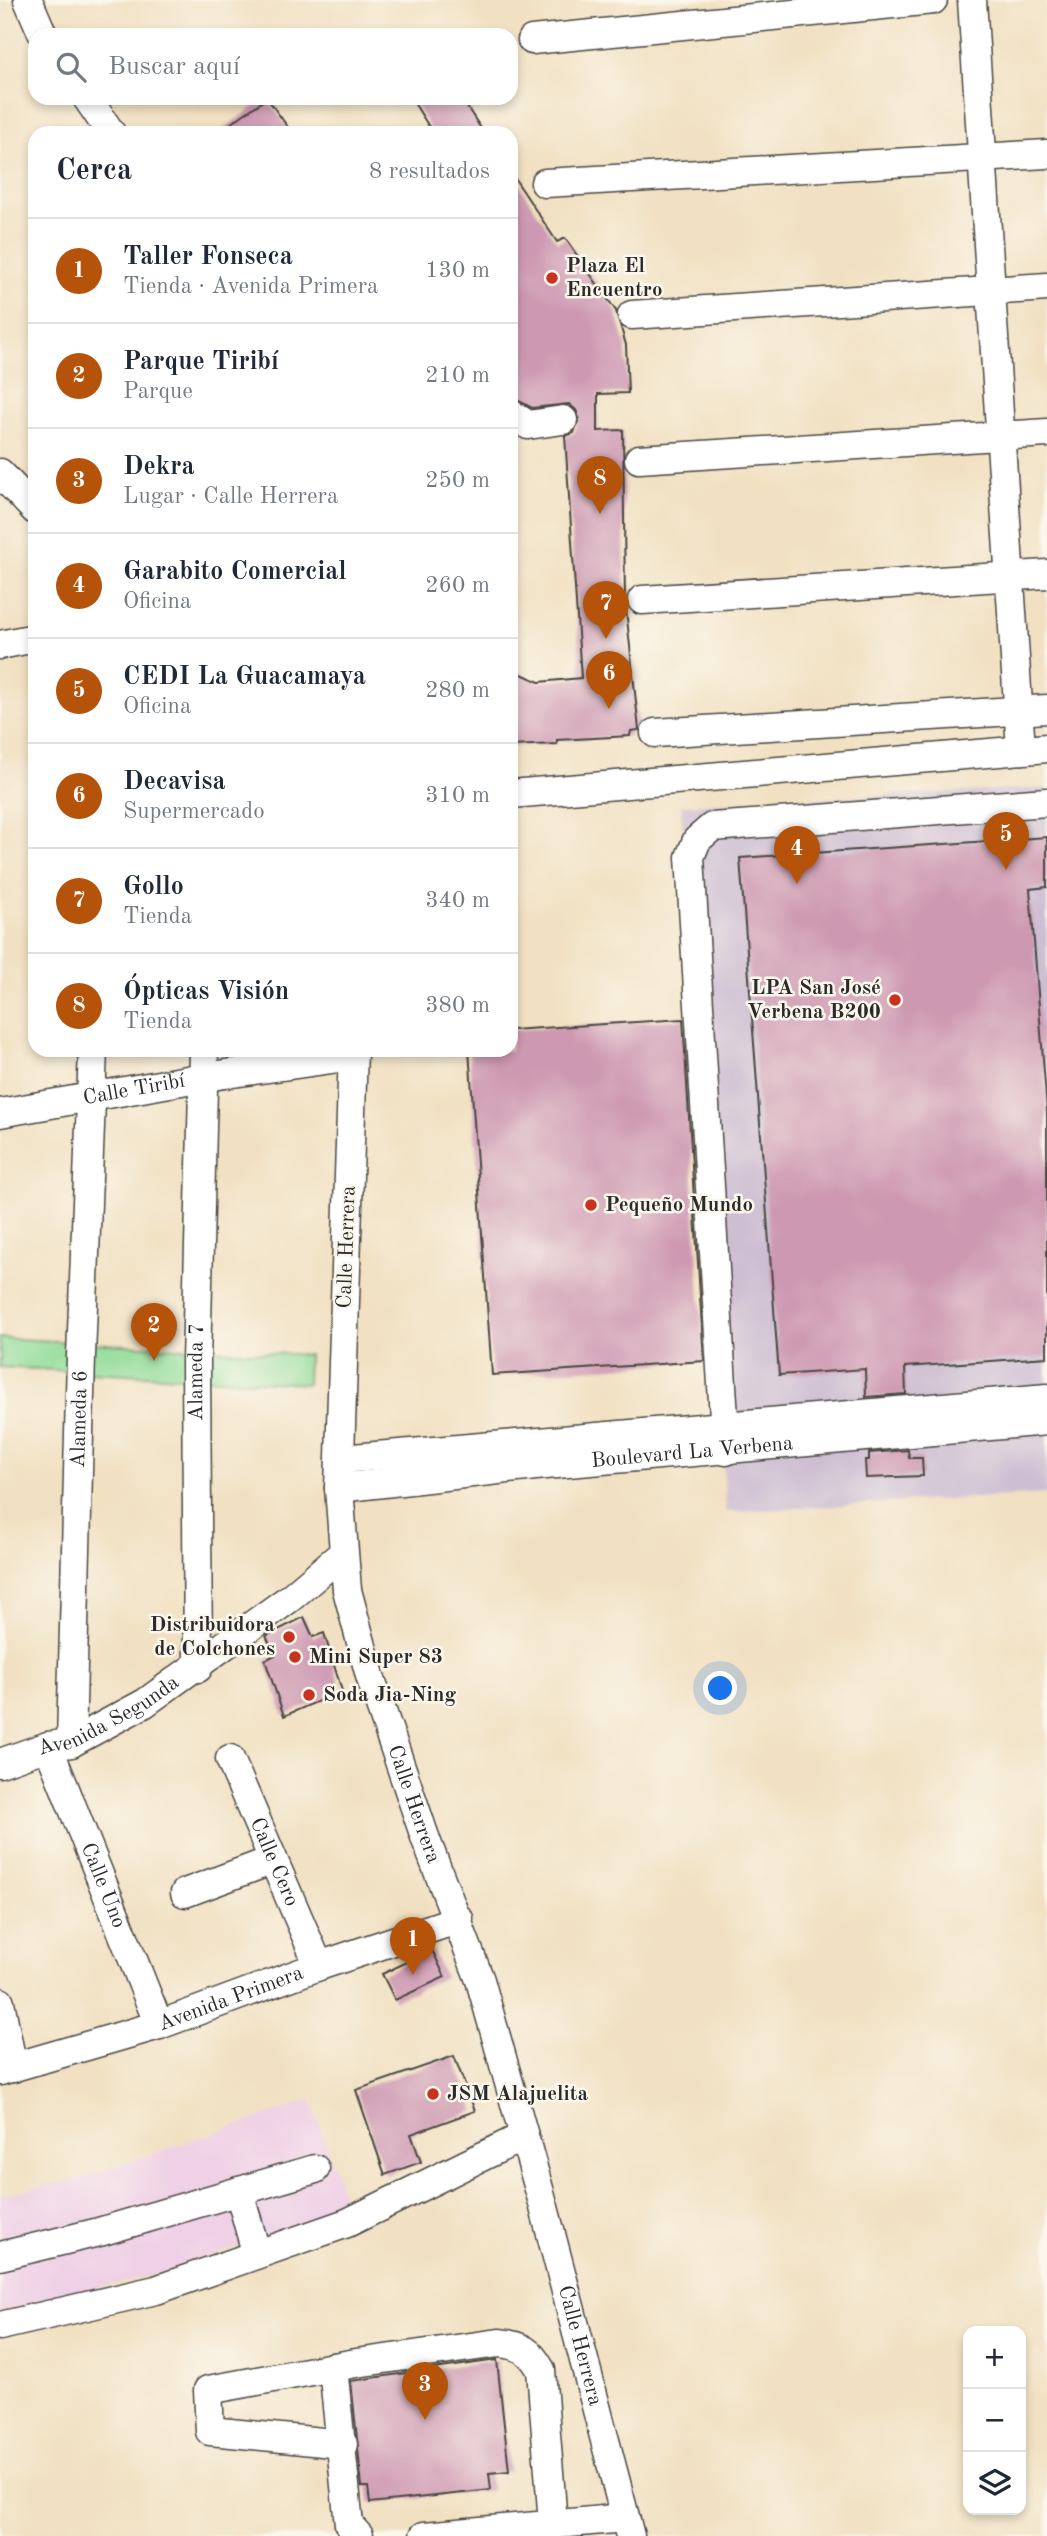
<!DOCTYPE html>
<html lang="es">
<meta charset="utf-8">
<style>
:root{--surface:#fff;--page:#f2f2f3;--text:#1f2937;--muted:#747a83;--line:#e0e1e3;--accent:#b45309}
body{margin:0;font-family:"Old Standard TT",serif;background:var(--page);color:var(--text)}
.controls{position:absolute;right:21px;bottom:21px;display:grid;overflow:hidden;border-radius:14px;box-shadow:0 4px 10px #0003}
.controls button{width:63px;height:63px;display:grid;place-items:center;padding:0;border:0;border-bottom:2px solid var(--line);background:var(--surface);color:var(--text);font:35px sans-serif}
.you{position:absolute;left:721px;top:1689px;width:24px;height:24px;margin:-18px;border:5px solid #fff;border-radius:50%;background:#1a73e8;box-shadow:0 0 0 10px #1a73e833}
.badge{display:grid;place-items:center;width:46px;height:46px;border-radius:50%;background:var(--accent);color:#fff;font-size:23px;font-weight:700}
.pin{position:absolute;translate:-50% -58px;filter:drop-shadow(0 2px 4px #0008)}
.pin::after{content:'';position:absolute;top:37px;width:24px;height:21px;background:inherit;clip-path:polygon(0 0,100% 0,50% 100%)}
.list{margin:0;padding:0;list-style:none}
h2{display:flex;justify-content:space-between;align-items:center;height:91px;margin:0;padding:0 28px;font-size:30px}
h2 small{font-size:23px;font-weight:400;color:var(--muted)}
.list li{display:grid;grid-template-columns:46px 1fr auto;gap:21px;align-items:center;box-sizing:border-box;height:105px;padding:0 28px;border-top:2px solid var(--line)}
.list b{display:block;font-size:26px;white-space:nowrap}
.list p{margin:0;font-size:23px;white-space:nowrap;color:var(--muted)}
.list em{font-size:23px;font-style:normal;color:var(--muted)}
.icon{flex:none;width:38px;height:38px;fill:none;stroke:currentColor;stroke-width:2;stroke-linecap:round;stroke-linejoin:round}
.map{position:relative;flex:none;width:1047px;height:2536px;overflow:hidden}
.search{position:absolute;background:var(--surface);box-shadow:0 4px 10px #0003;left:28px;top:28px;width:490px;height:77px;display:flex;align-items:center;gap:18px;box-sizing:border-box;padding:0 24px;border-radius:21px;color:var(--muted);font-size:26px}
.panel{position:absolute;background:var(--surface);box-shadow:0 4px 10px #0003;left:28px;top:126px;width:490px;height:931px;border-radius:21px}
.map>svg:first-child{display:block}
</style>
<div class="map">
<svg width="1047" height="2536" viewBox="0 0 1047 2536">
<rect width="100%" height="100%" fill="#fbf7ec"/>
<filter id="ink" filterUnits="userSpaceOnUse"><feTurbulence type="fractalNoise" baseFrequency=".0143" numOctaves="2"/><feDisplacementMap in="SourceGraphic" scale="14" xChannelSelector="R" yChannelSelector="G"/><feConvolveMatrix kernelMatrix="1 2 1 2 8 2 1 2 1" color-interpolation-filters="sRGB"/></filter>
<filter id="wash" filterUnits="userSpaceOnUse"><feTurbulence type="fractalNoise" baseFrequency=".00686" numOctaves="4" result="noise"/><feDisplacementMap in="SourceGraphic" scale="28" xChannelSelector="R" yChannelSelector="G"/><feGaussianBlur stdDeviation="1.57" result="paint"/><feColorMatrix in="noise" values="0 0 0 0 0 0 0 0 0 0 0 0 0 0 0 0 0 1.4 0 .05"/><feComposite in="paint" operator="in"/></filter>
<g filter="url(#wash)">
<rect width="100%" height="100%" fill="#f1e0c1"/>
<path fill="#efd0e6" d="M311 2100 348 2210 158 2274 0 2311V2195L86 2177Z"/>
<path fill="#cdbed2" d="M1047 788V1494L726 1512 681 805Z"/>
<path fill="#91dc98" stroke="#5e8462" stroke-width="2" d="M0 1338 308 1355 307 1384 0 1367Z"/>
<g id="blocks">
<path fill="#cd98b1" d="M267 98 292 133H217Z
M411 98H461L484 133H433Z
M511 173 557 242 565 238 616 311 626 345 628 393 598 394V431L623 430 625 600 639 730 631 731 630 736 557 740V744L511 746V669L539 682 581 678 565 436 574 433 579 418 576 410 569 404 532 408 511 397Z
M1047 837V887L1030 889 1047 1111V1357L905 1367 906 1394 866 1397 865 1369 779 1375 740 858Z
M683 1019 704 1361 492 1375 469 1050H511V1030Z
M908 1450 909 1458H922L923 1476 866 1478 865 1460H869V1453Z
M304 1617 313 1637 324 1633 342 1691 284 1716 265 1660 275 1655 266 1636Z
M432 1950 445 1977 395 2000 382 1974Z
M454 2056 475 2111 411 2134 421 2162 385 2175 356 2090Z
M497 2360 509 2471 489 2473 491 2490 370 2503 368 2487H362L351 2381Z"/>
</g>
</g>
<g filter="url(#ink)">
<use href="#blocks" fill-opacity="0" stroke="#494642" stroke-width="2"/>
<g fill="none" stroke-linecap="round" stroke-linejoin="round">
<g stroke="#494642" stroke-width="31">
<g id="minor">
<path d="M28 0 43 35"/>
<path d="M972 0 1021 750"/>
<path d="M532 40 933 0"/>
<path d="M87 98 111 133"/>
<path d="M545 183 1047 154"/>
<path d="M632 315 1047 287"/>
<path d="M511 414 528 425 563 420"/>
<path d="M639 459 1047 433"/>
<path d="M0 473 35 510"/>
<path d="M642 600 1047 574"/>
<path d="M0 645 35 638"/>
<path d="M655 733 1047 709"/>
<path d="M511 794 1047 748"/>
<path id="s1" d="M353 1050 339 1488 347 1590 370 1676 426 1840 480 1980 541 2196 630 2536"/>
<path id="s2" d="M0 1113 204 1077 353 1056"/>
<path d="M726 1451 690 857 697 840 712 827 1047 802"/>
<path d="M341 1459 1047 1398"/>
<path id="s3" d="M339 1488 545 1465 1047 1421"/>
<path id="s4" d="M198 1668 196 1362 204 1050"/>
<path id="s5" d="M71 1743 81 1356 93 1050"/>
<path id="s6" d="M48 1746 159 2025"/>
<path id="s7" d="M230 1759 319 1966"/>
<path id="s8" d="M0 1763 48 1746 71 1743 145 1703 290 1598 342 1554"/>
<path d="M185 1893 273 1860"/>
<path d="M0 2002 13 2068"/>
<path id="s9" d="M0 2071 159 2025 319 1966 459 1919"/>
<path d="M239 2191 256 2252"/>
<path d="M0 2256 99 2232 315 2169"/>
<path d="M0 2326 156 2290 347 2223 524 2136"/>
<path d="M333 2367 349 2525 359 2536"/>
<path d="M343 2444 210 2431 208 2390 356 2363 499 2343C521 2345 531 2351 541 2370L553 2523"/>
<path d="M424 2536 625 2518"/>
</g>
</g>
<use href="#minor" stroke="#fff" stroke-width="28"/>
</g>
</g>
<g fill="#c8321e" stroke="#fbf7ec" stroke-width="2.5">
<circle cx="552" cy="278" r="7"/>
<circle cx="895" cy="1000" r="7"/>
<circle cx="591" cy="1205" r="7"/>
<circle cx="289" cy="1637" r="7"/>
<circle cx="295" cy="1657" r="7"/>
<circle cx="309" cy="1695" r="7"/>
<circle cx="433" cy="2094" r="7"/>
</g>
<g text-anchor="middle" dominant-baseline="central" stroke-width="5" stroke-linejoin="round" paint-order="stroke">
<g font-size="21" font-weight="bold" fill="#2b2b2b" stroke="#fbf7ec" text-anchor="start">
<text x="566" y="266">Plaza El<tspan x="566" dy="24">Encuentro</tspan></text>
<text x="881" y="988" text-anchor="end">LPA San José<tspan x="881" dy="24">Verbena B200</tspan></text>
<text x="605" y="1205">Pequeño Mundo</text>
<text x="275" y="1625" text-anchor="end">Distribuidora<tspan x="275" dy="24">de Colchones</tspan></text>
<text x="309" y="1657">Mini Super 83</text>
<text x="323" y="1695">Soda Jia-Ning</text>
<text x="447" y="2094">JSM Alajuelita</text>
</g>
<g font-size="21" fill="#2b2b2b" stroke="#fbf7ec">
<text stroke="none"><textPath href="#s2" startOffset="136">Calle Tiribí</textPath></text>
<text transform="translate(347 1247) rotate(-88)">Calle Herrera</text>
<text stroke="none"><textPath href="#s4" startOffset="296">Alameda 7</textPath></text>
<text stroke="none"><textPath href="#s5" startOffset="324">Alameda 6</textPath></text>
<text stroke="none"><textPath href="#s3" startOffset="355">Boulevard La Verbena</textPath></text>
<text stroke="none"><textPath href="#s8" startOffset="119">Avenida Segunda</textPath></text>
<text stroke="none"><textPath href="#s1" startOffset="765">Calle Herrera</textPath></text>
<text stroke="none"><textPath href="#s7" startOffset="112">Calle Cero</textPath></text>
<text stroke="none"><textPath href="#s6" startOffset="150">Calle Uno</textPath></text>
<text stroke="none"><textPath href="#s9" startOffset="242">Avenida Primera</textPath></text>
<text stroke="none"><textPath href="#s1" startOffset="1332">Calle Herrera</textPath></text>
</g>
</g>
</svg>
<div class="controls">
<button>+</button>
<button>−</button>
<button><svg class="icon" aria-label="layers" viewBox="0 0 24 24"><path d="M12 4l9 5-9 5-9-5zM3 14l9 5 9-5"/></svg></button>
</div>
<div class="you"></div>
<div class="pin badge" style="left:413px;top:1975px">1</div>
<div class="pin badge" style="left:154px;top:1361px">2</div>
<div class="pin badge" style="left:425px;top:2420px">3</div>
<div class="pin badge" style="left:797px;top:884px">4</div>
<div class="pin badge" style="left:1006px;top:870px">5</div>
<div class="pin badge" style="left:609px;top:709px">6</div>
<div class="pin badge" style="left:606px;top:639px">7</div>
<div class="pin badge" style="left:600px;top:514px">8</div>
<div class="search"><svg class="icon" aria-label="search" viewBox="0 0 24 24"><circle cx="10" cy="10" r="6"/><path d="M15 15l6 6"/></svg>Buscar aquí</div>
<section class="panel">
<h2>Cerca<small>8 resultados</small></h2>
<ul class="list">
<li><span class="badge">1</span><div><b>Taller Fonseca</b><p>Tienda · Avenida Primera</p></div><em>130 m</em></li>
<li><span class="badge">2</span><div><b>Parque Tiribí</b><p>Parque</p></div><em>210 m</em></li>
<li><span class="badge">3</span><div><b>Dekra</b><p>Lugar · Calle Herrera</p></div><em>250 m</em></li>
<li><span class="badge">4</span><div><b>Garabito Comercial</b><p>Oficina</p></div><em>260 m</em></li>
<li><span class="badge">5</span><div><b>CEDI La Guacamaya</b><p>Oficina</p></div><em>280 m</em></li>
<li><span class="badge">6</span><div><b>Decavisa</b><p>Supermercado</p></div><em>310 m</em></li>
<li><span class="badge">7</span><div><b>Gollo</b><p>Tienda</p></div><em>340 m</em></li>
<li><span class="badge">8</span><div><b>Ópticas Visión</b><p>Tienda</p></div><em>380 m</em></li>
</ul>
</section>
</div>
